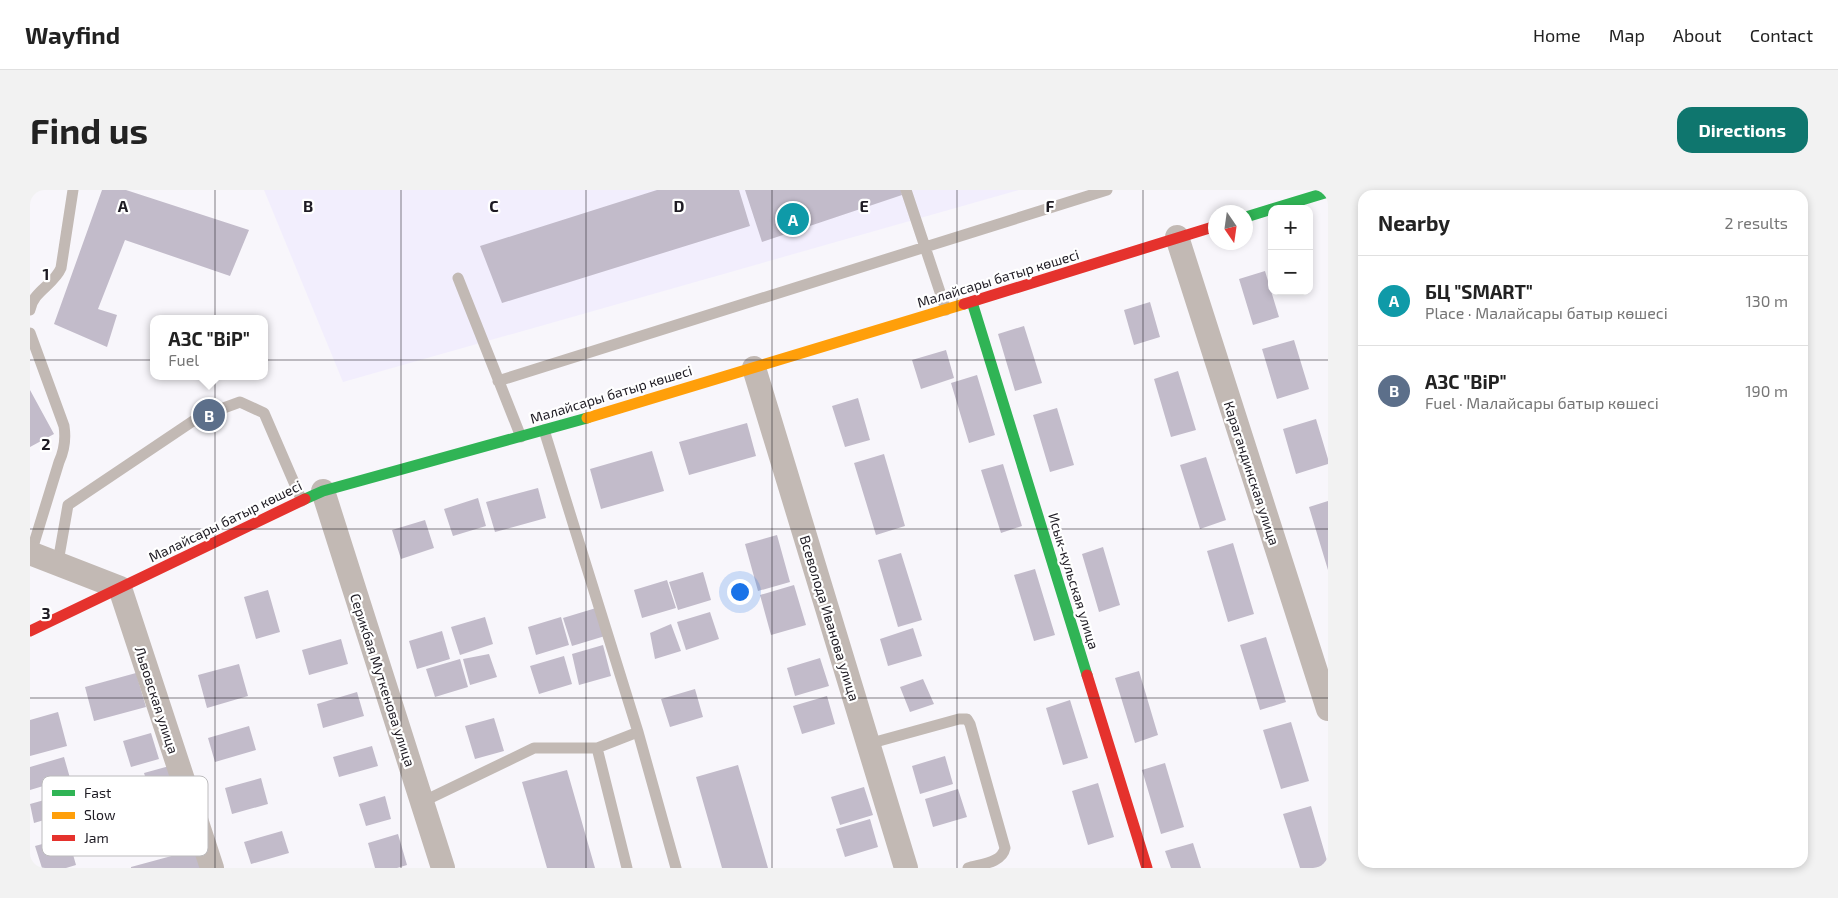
<!DOCTYPE html>
<meta charset="utf-8">
<style>
:root{--surface:#fff;--page:#f2f2f2;--text:#222;--muted:#767676;--line:#e0e0e0;--accent:#0f766e}
body{margin:0;font-family:"Exo 2",sans-serif;background:var(--page);color:var(--text)}
.controls{position:absolute;right:15px;top:15px;display:grid;overflow:hidden;border-radius:10px;box-shadow:0 2px 8px #0003}
.controls button{width:45px;height:45px;display:grid;place-items:center;padding:0;border:0;border-bottom:1px solid var(--line);background:var(--surface);color:var(--text);font:25px sans-serif}
.compass{position:absolute;left:1178px;top:15px;width:45px;height:45px;border-radius:50%;background:var(--surface);box-shadow:0 2px 8px #0003;rotate:167deg}
.you{position:absolute;left:709px;top:401px;width:18px;height:18px;margin:-12px;border:4px solid #fff;border-radius:50%;background:#1a73e8;box-shadow:0 0 0 8px #1a73e833}
.badge{display:grid;place-items:center;width:32px;height:32px;border-radius:50%;background:var(--accent);color:#fff;font-size:16px;font-weight:700}
.pin{position:absolute;translate:-50% -50%;border:2px solid #fff;box-shadow:0 1px 5px #0006}
.popup{position:absolute;left:120px;top:125px;width:118px;height:65px;box-sizing:border-box;display:grid;place-content:center;border-radius:10px;background:var(--surface);filter:drop-shadow(0 1px 4px #0005);font-size:16px;white-space:nowrap;color:var(--muted)}
.popup b{font-size:19px;color:var(--text)}
.popup::after{content:'';position:absolute;left:50%;top:100%;margin-left:-10px;border:10px solid transparent;border-top-color:var(--surface)}
.list{margin:0;padding:0;list-style:none}
h2{display:flex;justify-content:space-between;align-items:center;height:65px;margin:0;padding:0 20px;font-size:21px}
h2 small{font-size:16px;font-weight:400;color:var(--muted)}
.list li{display:grid;grid-template-columns:32px 1fr auto;gap:15px;align-items:center;box-sizing:border-box;height:90px;padding:0 20px;border-top:1px solid var(--line)}
.list b{display:block;font-size:19px;white-space:nowrap}
.list p{margin:0;font-size:16px;white-space:nowrap;color:var(--muted)}
.list em{font-size:16px;font-style:normal;color:var(--muted)}
.map{position:relative;flex:none;width:1298px;height:678px;overflow:hidden;border-radius:15px}
header{display:flex;align-items:center;gap:30px;box-sizing:border-box;height:70px;padding:0 25px;background:var(--surface);border-bottom:1px solid var(--line)}
header strong{font-size:24px}
nav{display:flex;gap:28px;margin-inline-start:auto;font-size:18px}
.intro{display:flex;align-items:center;justify-content:space-between;box-sizing:border-box;height:120px;padding:0 30px}
h1{margin:0;font-size:35px}
.button{padding:12px 22px;border-radius:15px;background:var(--accent);color:#fff;font-size:18px;font-weight:700}
main{display:flex;gap:30px;padding:0 30px}
aside{flex:1;background:var(--surface);border-radius:15px;box-shadow:0 2px 8px #0003}
.map>svg:first-child{display:block}
</style>
<header>
<strong>Wayfind</strong>
<nav><a>Home</a><a>Map</a><a>About</a><a>Contact</a></nav>
</header>
<div class="intro"><h1>Find us</h1><a class="button">Directions</a></div>
<main>
<div class="map">
<svg width="1298" height="678" viewBox="0 0 1298 678">
<rect width="100%" height="100%" fill="#f8f6fb"/>
<path fill="#f2eefd" d="M234 0H989L313 192Z"/>
<path fill="#c2bbca" d="M72 0H96L219 40 200 86 95 50 68 119 87 125 77 157 24 134Z
M627 0H709L720 36 472 113 450 56Z
M715 0H871L872 5 732 52Z
M1235 81 1249 127 1223 135 1209 89Z
M1120 112 1130 147 1104 155 1094 120Z
M994 136 1012 193 985 201 968 144Z
M1264 150 1279 199 1247 209 1232 159Z
M916 160 924 188 891 199 882 170Z
M1148 181 1166 240 1141 247 1124 189Z
M947 185 965 245 939 253 921 193Z
M0 200 24 244 0 257Z
M828 208 840 250 815 257 802 216Z
M1027 218 1044 275 1020 282 1003 225Z
M1286 229 1298 269V274L1266 284 1253 239Z
M717 233 726 266 659 285 649 252Z
M622 261 634 301 571 319 560 279Z
M854 264 875 336 846 345 824 273Z
M1176 267 1196 330 1170 339 1150 275Z
M973 274 992 336 971 343 951 280Z
M508 298 516 328 465 342 456 312Z
M448 308 456 336 423 346 414 319Z
M1298 311V380L1279 317Z
M395 330 404 358 371 369 362 340Z
M747 345 760 392 728 401 715 354Z
M1203 353 1224 424 1198 432 1177 361Z
M1073 357 1090 415 1069 422 1052 364Z
M871 363 892 430 868 437 848 370Z
M1005 379 1025 445 1004 451 984 385Z
M673 382 681 410 648 420 639 392Z
M637 390 646 418 612 428 604 400Z
M764 395 776 435 741 445 730 405Z
M238 400 250 442 226 449 214 407Z
M566 418 575 446 542 456 533 428Z
M680 422 689 449 656 460 647 432Z
M455 427 463 454 430 465 421 437Z
M531 427 539 455 506 465 498 437Z
M641 434 651 461 625 469 620 443Z
M883 438 892 466 858 476 850 449Z
M412 441 420 469 387 479 379 451Z
M1236 447 1256 512 1230 520 1210 455Z
M311 449 318 474 279 485 272 460Z
M573 455 581 486 549 495 542 464Z
M459 464 467 487 440 495 433 469Z
M534 466 542 494 509 504 500 476Z
M790 468 799 496 765 506 757 478Z
M430 469 438 497 405 507 396 479Z
M209 474 218 506 177 518 168 485Z
M1109 481 1128 545 1105 553 1085 488Z
M106 483 116 517 64 531 55 497Z
M893 489 904 514 880 522 870 497Z
M665 499 673 527 640 537 631 509Z
M327 502 334 526 293 538 287 514Z
M797 506 805 534 772 544 763 516Z
M1040 510 1058 568 1033 575 1016 518Z
M28 522 37 556 0 566V530Z
M464 528 474 561 445 569 435 536Z
M1261 532 1279 591 1251 599 1233 540Z
M219 536 226 560 185 572 178 548Z
M121 543 129 569 101 577 93 551Z
M342 556 348 576 309 587 303 567Z
M915 566 923 594 890 604 882 576Z
M34 567 40 588 0 600V577Z
M1135 573 1154 637 1131 644 1112 580Z
M143 575 150 601 122 609 114 583Z
M708 575 738 678H692L666 587Z
M537 580 565 678H517L492 592Z
M231 588 238 614 202 624 195 598Z
M1068 593 1084 647 1058 655 1042 601Z
M834 597 843 625 810 635 801 607Z
M928 599 937 627 903 637 895 609Z
M36 604 41 622 4 633 0 614Z
M355 606 361 629 336 636 329 614Z
M155 608 163 637 131 646 123 617Z
M1281 616 1298 674V678H1270L1253 624Z
M840 629 848 657 815 667 806 639Z
M252 641 259 663 221 674 214 652Z
M368 644 377 675 367 678H345L338 653Z
M38 647 46 675 36 678H12L5 656Z
M1163 653 1171 678H1141L1135 661Z
M171 658 177 678H101V677Z"/>
<g fill="none" stroke-linecap="round" stroke-linejoin="round">
<path stroke="#c2b9b4" stroke-width="11" d="M876 0 916 120
M428 88 491 247
M0 120C3 101 24 95 31 78L43 0
M0 143 34 236C36 249 35 259 29 272L1 363
M468 191 1077 0
M514 240 608 542 646 678
M28 372 38 315 169 227 210 212 234 223 272 311
M838 554 929 529H937L940 534 975 658C972 673 951 674 938 678
M567 558 597 678
M392 612 504 558H567L608 542"/>
<path stroke="#c2b9b4" stroke-width="24" d="M1147 47 1298 519
M724 178 876 678
M293 301 413 678
M0 363 90 398 182 678"/>
<path stroke="#30b455" stroke-width="11" d="M1242 19 1298 2
M1216 27 1242 19
M942 112 1057 485
M275 309 293 301 557 228"/>
<path stroke="#ff9f0a" stroke-width="11" d="M557 228 934 114"/>
<path stroke="#e5322d" stroke-width="11" d="M934 114 1186 36
M0 441 275 309
M1057 485 1117 678"/>
</g>
<path fill="none" stroke="#1e1b23" stroke-width="1" stroke-opacity="0.55" d="M185 0V678M371 0V678M556 0V678M742 0V678M927 0V678M1113 0V678M0 170H1298M0 339H1298M0 508H1298"/>
<g text-anchor="middle" dominant-baseline="central" stroke-width="4.5" stroke-linejoin="round" paint-order="stroke">
<g font-size="14" fill="#1e1b23" stroke="#fff">
<text transform="translate(968 88) rotate(-17)">Малайсары батыр көшесі</text>
<text transform="translate(581 204) rotate(-17)">Малайсары батыр көшесі</text>
<text transform="translate(1222 283) rotate(72)">Карагандинская улица</text>
<text transform="translate(195 331) rotate(-26)">Малайсары батыр көшесі</text>
<text transform="translate(1044 391) rotate(73)">Исык-кульская улица</text>
<text transform="translate(800 428) rotate(73)">Всеволода Иванова улица</text>
<text transform="translate(353 490) rotate(72)">Серикбая Муткенова улица</text>
<text transform="translate(127 510) rotate(72)">Львовская улица</text>
</g>
</g>
<rect x="12" y="586" width="166" height="80" rx="8" fill="#fff" stroke="#bcbbbd" stroke-width="1"/>
<rect x="22" y="600" width="23" height="6" fill="#30b455"/>
<rect x="22" y="622" width="23" height="7" fill="#ff9f0a"/>
<rect x="22" y="645" width="23" height="6" fill="#e5322d"/>
<g font-size="14" fill="#1e1b23">
<text x="54" y="608">Fast</text>
<text x="54" y="630">Slow</text>
<text x="54" y="653">Jam</text>
</g>
<g font-size="16" text-anchor="middle" font-weight="bold" fill="#1e1b23" stroke="#fff" stroke-width="4.5" stroke-linejoin="round" paint-order="stroke">
<text x="93" y="22">A</text>
<text x="278" y="22">B</text>
<text x="464" y="22">C</text>
<text x="649" y="22">D</text>
<text x="834" y="22">E</text>
<text x="1020" y="22">F</text>
<text x="16" y="90">1</text>
<text x="16" y="260">2</text>
<text x="16" y="429">3</text>
</g>
</svg>
<div class="controls">
<button>+</button>
<button>−</button>
</div>
<svg class="compass" viewBox="-18 -18 36 36"><path d="M0-13l5 13h-10z" fill="#e53935"/><path d="M0 13l5-13h-10z" fill="#767676"/></svg>
<div class="you"></div>
<div class="pin badge" style="left:763px;top:29px;background:#0f9aa8">A</div>
<div class="pin badge" style="left:179px;top:225px;background:#5c6f8a">B</div>
<div class="popup"><b>АЗС &quot;BiP&quot;</b>Fuel</div>
</div>
<aside>
<h2>Nearby<small>2 results</small></h2>
<ul class="list">
<li><span class="badge" style="background:#0f9aa8">A</span><div><b>БЦ &quot;SMART&quot;</b><p>Place · Малайсары батыр көшесі</p></div><em>130 m</em></li>
<li><span class="badge" style="background:#5c6f8a">B</span><div><b>АЗС &quot;BiP&quot;</b><p>Fuel · Малайсары батыр көшесі</p></div><em>190 m</em></li>
</ul>
</aside>
</main>
